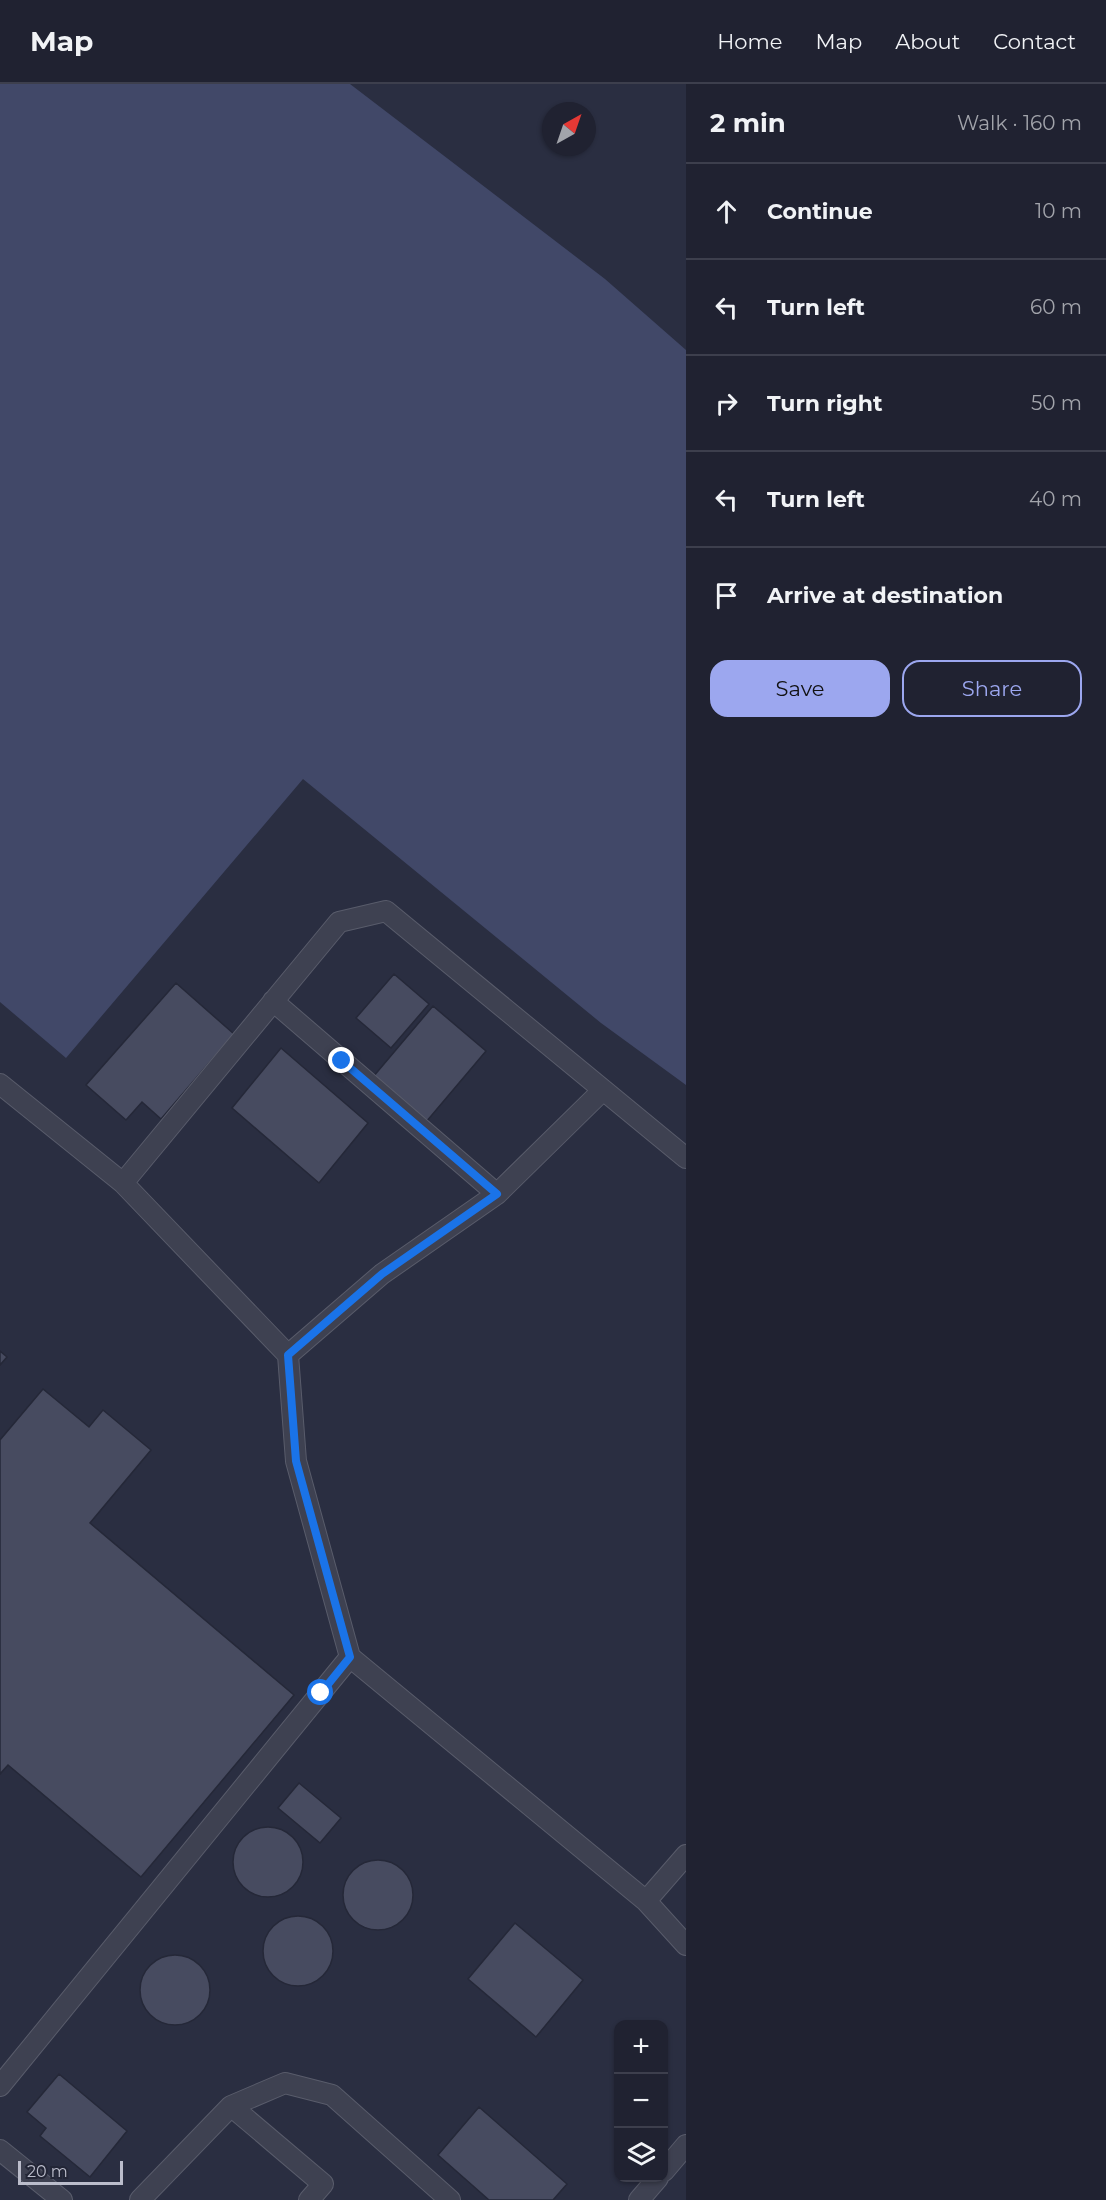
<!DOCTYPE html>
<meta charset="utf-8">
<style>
:root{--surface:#202231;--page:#282a39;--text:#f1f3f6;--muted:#a2a4ab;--line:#3d3f4d;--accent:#9ca7ef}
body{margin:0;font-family:Montserrat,sans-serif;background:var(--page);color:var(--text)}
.controls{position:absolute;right:18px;bottom:18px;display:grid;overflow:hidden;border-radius:12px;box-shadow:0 2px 4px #0004}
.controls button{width:54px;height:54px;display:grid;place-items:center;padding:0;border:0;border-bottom:2px solid var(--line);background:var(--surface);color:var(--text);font:30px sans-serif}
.compass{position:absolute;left:542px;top:18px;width:54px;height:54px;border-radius:50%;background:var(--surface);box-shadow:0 2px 4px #0004;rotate:40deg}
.scale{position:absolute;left:18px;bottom:15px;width:105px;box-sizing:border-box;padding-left:6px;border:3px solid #bbbdcb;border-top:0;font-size:16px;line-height:21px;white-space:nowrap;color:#bbbdcb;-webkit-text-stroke:4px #232636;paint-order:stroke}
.stop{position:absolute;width:18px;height:18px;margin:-14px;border:4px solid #1a73e8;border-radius:50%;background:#fff}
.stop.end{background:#1a73e8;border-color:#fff;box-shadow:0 2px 6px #0008}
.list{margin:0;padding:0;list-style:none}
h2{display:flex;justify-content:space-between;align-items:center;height:78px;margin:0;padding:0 24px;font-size:26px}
h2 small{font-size:20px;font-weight:400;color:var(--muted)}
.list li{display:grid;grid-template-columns:39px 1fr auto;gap:18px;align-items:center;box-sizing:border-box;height:96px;padding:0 24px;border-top:2px solid var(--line)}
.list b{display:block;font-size:22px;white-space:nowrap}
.list em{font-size:20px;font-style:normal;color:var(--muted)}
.actions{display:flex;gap:12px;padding:18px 24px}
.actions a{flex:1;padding:14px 0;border:2px solid var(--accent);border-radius:18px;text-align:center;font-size:21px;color:var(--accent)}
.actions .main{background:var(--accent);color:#111}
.icon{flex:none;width:33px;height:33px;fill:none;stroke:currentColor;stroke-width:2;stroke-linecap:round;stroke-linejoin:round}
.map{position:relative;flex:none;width:686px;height:2116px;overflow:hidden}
header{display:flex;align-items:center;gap:36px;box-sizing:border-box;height:84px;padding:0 30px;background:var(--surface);border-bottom:2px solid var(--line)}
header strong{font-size:28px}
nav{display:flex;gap:33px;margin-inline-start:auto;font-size:21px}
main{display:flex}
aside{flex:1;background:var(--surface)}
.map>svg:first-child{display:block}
</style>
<header>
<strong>Map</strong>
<nav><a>Home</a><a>Map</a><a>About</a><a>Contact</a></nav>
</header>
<main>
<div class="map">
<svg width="686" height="2116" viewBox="0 0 686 2116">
<rect width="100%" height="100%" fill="#2a2e41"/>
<path fill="#414868" d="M0 0H350L605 195 686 266V1001L601 939 303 695 66 974 0 918Z"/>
<path fill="#474b60" stroke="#252838" stroke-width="1.5" d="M394 890 429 920 391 964 356 934Z
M176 899 234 950 161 1035 142 1018 126 1036 86 1001Z
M433 922 486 967 426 1038 373 993Z
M281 964 368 1039 319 1099 232 1024Z
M0 1267 7 1273 0 1281Z
M43 1305 89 1343 103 1326 151 1366 90 1439 294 1611 141 1793 8 1681 0 1690V1356Z
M299 1699 341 1734 320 1759 278 1724Z
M233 1778a35 35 0 1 1 70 0a35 35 0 1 1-70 0Z
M343 1811a35 35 0 1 1 70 0a35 35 0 1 1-70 0Z
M263 1867a35 35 0 1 1 70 0a35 35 0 1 1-70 0Z
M515 1839 583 1896 536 1953 468 1895Z
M140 1906a35 35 0 1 1 70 0a35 35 0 1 1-70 0Z
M59 1990 127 2047 90 2093 40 2052 46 2044 27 2028Z
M479 2023 567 2100 553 2116H489L438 2071Z"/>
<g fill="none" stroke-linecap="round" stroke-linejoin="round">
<g stroke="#595c6b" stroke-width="22">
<path id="lane" d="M273 917 497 1110
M0 1000 123 1099 288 1271 296 1377 350 1573 646 1817 686 1861
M123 1099 339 838 386 827 686 1074
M288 1271 382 1190 497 1110 603 1006
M646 1817 686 1771
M0 2002 350 1573
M231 2022 285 1999 332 2011 450 2116
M0 2066 62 2116
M664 2087 686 2061
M140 2116 231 2022 323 2100 309 2116
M639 2116 658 2094"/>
</g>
<use href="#lane" stroke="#3e4151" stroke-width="20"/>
</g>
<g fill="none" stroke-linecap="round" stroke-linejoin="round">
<path stroke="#1a73e8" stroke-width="8" d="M321 1609 350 1573 296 1377 288 1271 382 1190 497 1110 342 977"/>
</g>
</svg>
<div class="controls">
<button>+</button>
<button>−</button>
<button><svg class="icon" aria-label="layers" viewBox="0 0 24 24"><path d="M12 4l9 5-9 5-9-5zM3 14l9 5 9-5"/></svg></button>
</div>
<svg class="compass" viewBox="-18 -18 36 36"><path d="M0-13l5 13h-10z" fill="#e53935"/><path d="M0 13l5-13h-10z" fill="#a2a4ab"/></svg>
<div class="scale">20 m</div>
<div class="stop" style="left:321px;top:1609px"></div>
<div class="stop end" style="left:342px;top:977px"></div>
</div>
<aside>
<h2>2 min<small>Walk · 160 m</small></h2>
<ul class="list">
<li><svg class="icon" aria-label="ahead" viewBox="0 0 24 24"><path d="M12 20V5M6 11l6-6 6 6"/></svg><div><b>Continue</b></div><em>10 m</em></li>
<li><svg class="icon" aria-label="left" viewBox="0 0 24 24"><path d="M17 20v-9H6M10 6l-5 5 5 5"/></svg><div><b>Turn left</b></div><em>60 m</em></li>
<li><svg class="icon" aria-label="right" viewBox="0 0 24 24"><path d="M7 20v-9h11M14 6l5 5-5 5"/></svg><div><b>Turn right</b></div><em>50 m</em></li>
<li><svg class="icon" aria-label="left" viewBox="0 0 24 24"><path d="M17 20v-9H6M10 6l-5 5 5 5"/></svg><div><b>Turn left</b></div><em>40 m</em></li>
<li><svg class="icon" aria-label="arrive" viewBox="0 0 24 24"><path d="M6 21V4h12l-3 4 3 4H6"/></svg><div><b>Arrive at destination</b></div></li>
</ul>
<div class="actions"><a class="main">Save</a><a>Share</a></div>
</aside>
</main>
